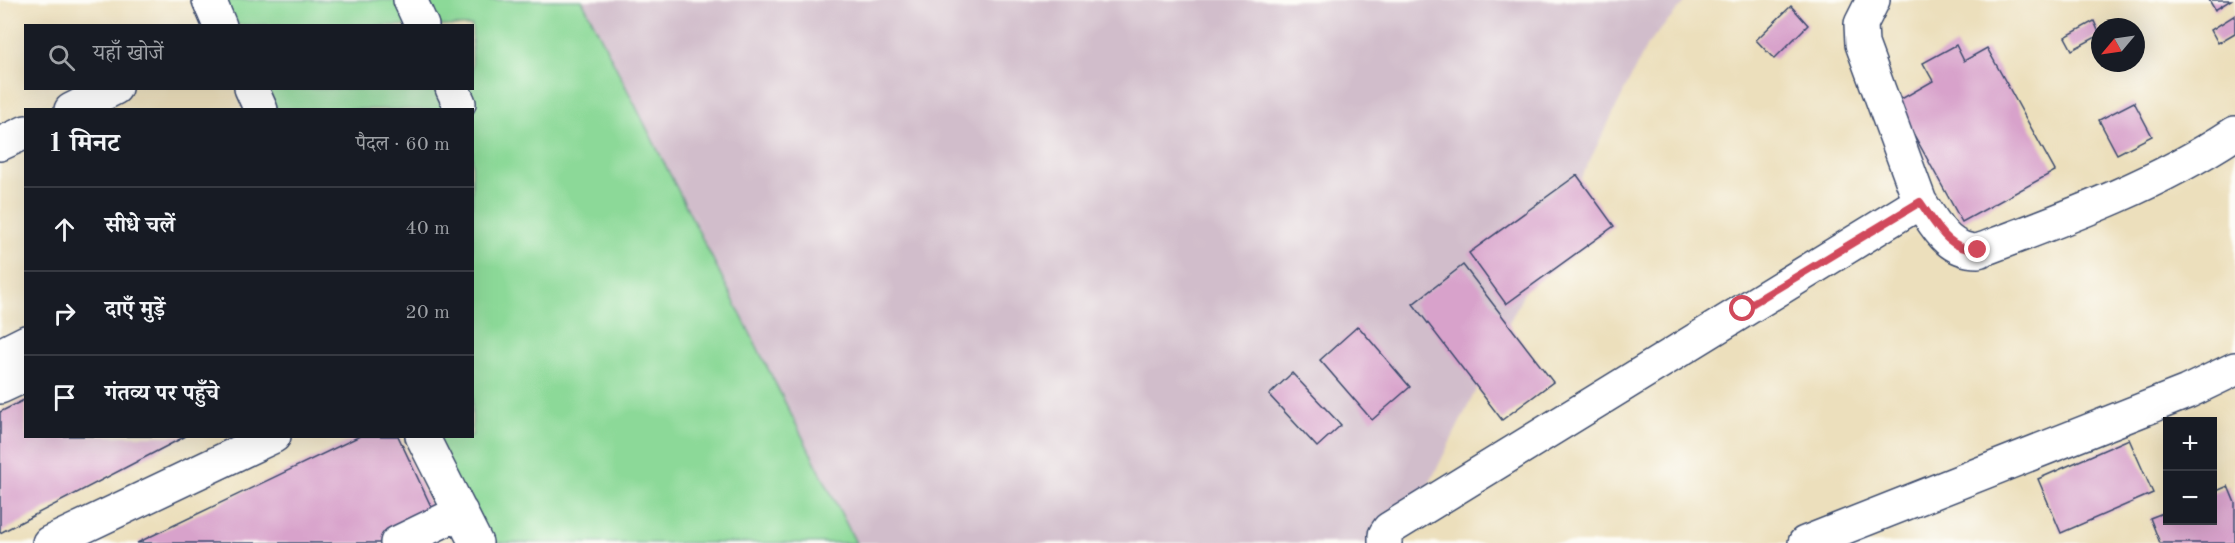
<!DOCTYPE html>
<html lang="hi">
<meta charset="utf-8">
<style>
:root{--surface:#171b24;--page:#242831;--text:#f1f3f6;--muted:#9ea1a6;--line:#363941}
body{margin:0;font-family:"Old Standard TT","Noto Serif Devanagari",serif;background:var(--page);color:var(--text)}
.controls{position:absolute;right:18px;bottom:18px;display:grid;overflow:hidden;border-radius:0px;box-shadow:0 6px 24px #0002}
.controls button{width:54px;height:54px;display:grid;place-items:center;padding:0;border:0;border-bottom:2px solid var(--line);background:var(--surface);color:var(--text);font:30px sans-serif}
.compass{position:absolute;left:2091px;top:18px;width:54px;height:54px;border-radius:50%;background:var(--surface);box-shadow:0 6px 24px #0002;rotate:241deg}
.stop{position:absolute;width:18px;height:18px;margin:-14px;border:4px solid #d1495b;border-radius:50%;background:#fff}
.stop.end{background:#d1495b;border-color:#fff;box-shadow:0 2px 6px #0008}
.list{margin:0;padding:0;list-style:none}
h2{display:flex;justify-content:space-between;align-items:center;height:78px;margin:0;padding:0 24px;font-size:26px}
h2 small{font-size:20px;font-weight:400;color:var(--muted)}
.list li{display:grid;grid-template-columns:39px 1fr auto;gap:18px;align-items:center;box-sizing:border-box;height:84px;padding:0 24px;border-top:2px solid var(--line)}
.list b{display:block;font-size:22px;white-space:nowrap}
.list em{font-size:20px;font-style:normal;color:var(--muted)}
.icon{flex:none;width:33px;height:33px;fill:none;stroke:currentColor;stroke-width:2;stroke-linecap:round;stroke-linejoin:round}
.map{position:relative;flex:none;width:2235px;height:543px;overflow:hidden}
.search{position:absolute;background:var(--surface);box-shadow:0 6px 24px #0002;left:24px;top:24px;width:450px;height:66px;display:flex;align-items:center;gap:15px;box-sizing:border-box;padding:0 21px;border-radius:0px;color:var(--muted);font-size:22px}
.panel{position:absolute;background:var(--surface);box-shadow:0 6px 24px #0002;left:24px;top:108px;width:450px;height:330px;border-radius:0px}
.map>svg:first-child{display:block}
</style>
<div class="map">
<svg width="2235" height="543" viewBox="0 0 2235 543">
<rect width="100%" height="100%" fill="#fdfcf7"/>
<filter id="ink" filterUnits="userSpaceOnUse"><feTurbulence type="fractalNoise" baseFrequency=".0167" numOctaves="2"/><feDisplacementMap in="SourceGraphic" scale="12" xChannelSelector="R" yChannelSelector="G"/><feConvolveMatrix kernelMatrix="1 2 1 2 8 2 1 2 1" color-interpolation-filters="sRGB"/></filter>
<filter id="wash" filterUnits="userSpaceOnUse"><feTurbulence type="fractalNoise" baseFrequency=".008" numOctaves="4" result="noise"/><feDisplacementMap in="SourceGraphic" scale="24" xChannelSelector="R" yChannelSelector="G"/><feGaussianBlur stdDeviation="1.35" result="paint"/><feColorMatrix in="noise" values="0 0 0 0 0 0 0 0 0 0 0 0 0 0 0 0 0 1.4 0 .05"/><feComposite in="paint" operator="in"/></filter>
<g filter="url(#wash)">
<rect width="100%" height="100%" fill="#ecdfbc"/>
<path fill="#d1bdcb" d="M582 0H1687L1647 45 1400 543H856Z"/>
<path fill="#8cd998" stroke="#54847b" stroke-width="1.5" d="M223 0H582L856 543H483L432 437 472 436V110L275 109 265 89 472 88V26L235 25Z"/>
<g id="blocks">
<path fill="#d8a2cb" d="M2209 0H2231L2215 10Z
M1791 6 1808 25 1774 59 1756 40Z
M2235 15V33L2218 43 2211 30Z
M2094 21 2100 35 2072 50 2065 37Z
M1956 45 1964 61 1987 48 2055 171 1962 222 1896 102 1933 81 1923 63Z
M2134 102 2152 136 2117 154 2099 120Z
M1577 175 1614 226 1506 304 1469 253Z
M1463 265 1553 382 1502 420 1413 304Z
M1358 326 1410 387 1372 420 1320 360Z
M1292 373 1341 425 1317 447 1269 395Z
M26 399V436H186L0 533V412Z
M360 436H398L436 517 382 543H137Z
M2129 439 2153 493 2061 533 2038 479Z
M2228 486 2235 503V543H2160L2150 518 2168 511V520H2212V493Z"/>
</g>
</g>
<g filter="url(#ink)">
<use href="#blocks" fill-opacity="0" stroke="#3a496c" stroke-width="1.5"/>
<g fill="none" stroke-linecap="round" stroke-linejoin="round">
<g stroke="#3a496c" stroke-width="36">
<path id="minor" d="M209 0 220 26
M410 0 422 26
M251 88 261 110
M452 88 459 103
M71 110 115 88
M0 144 26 132
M1920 202C1936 225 1947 251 1978 251 2066 218 2157 185 2235 133
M0 355 26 342
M0 387 26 375
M422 436 476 543
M49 543 274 436
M397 543 461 512
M1385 543V535L1389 529 1920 202 1862 44 1861 24 1873 0
M1805 543 2187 392 2235 369"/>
</g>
<use href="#minor" stroke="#fff" stroke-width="33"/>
</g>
</g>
<g fill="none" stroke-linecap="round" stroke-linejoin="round" filter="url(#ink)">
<path stroke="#d1495b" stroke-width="8" d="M1743 309 1920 202C1936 224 1948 251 1978 250"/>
</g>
</svg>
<div class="controls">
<button>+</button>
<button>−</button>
</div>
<svg class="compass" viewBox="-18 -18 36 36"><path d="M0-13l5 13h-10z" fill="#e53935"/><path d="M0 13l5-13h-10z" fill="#9ea1a6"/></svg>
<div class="stop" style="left:1743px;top:309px"></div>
<div class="stop end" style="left:1978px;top:250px"></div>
<div class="search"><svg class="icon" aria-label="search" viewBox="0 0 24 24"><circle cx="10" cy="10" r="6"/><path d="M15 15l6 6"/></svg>यहाँ खोजें</div>
<section class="panel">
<h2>1 मिनट<small>पैदल · 60 m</small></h2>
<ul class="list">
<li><svg class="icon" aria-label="ahead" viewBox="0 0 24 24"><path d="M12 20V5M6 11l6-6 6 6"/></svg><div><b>सीधे चलें</b></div><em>40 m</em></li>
<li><svg class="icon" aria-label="right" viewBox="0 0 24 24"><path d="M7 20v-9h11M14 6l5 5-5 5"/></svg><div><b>दाएँ मुड़ें</b></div><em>20 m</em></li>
<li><svg class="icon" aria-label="arrive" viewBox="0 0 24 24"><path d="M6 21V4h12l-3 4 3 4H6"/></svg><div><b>गंतव्य पर पहुँचे</b></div></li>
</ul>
</section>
</div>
